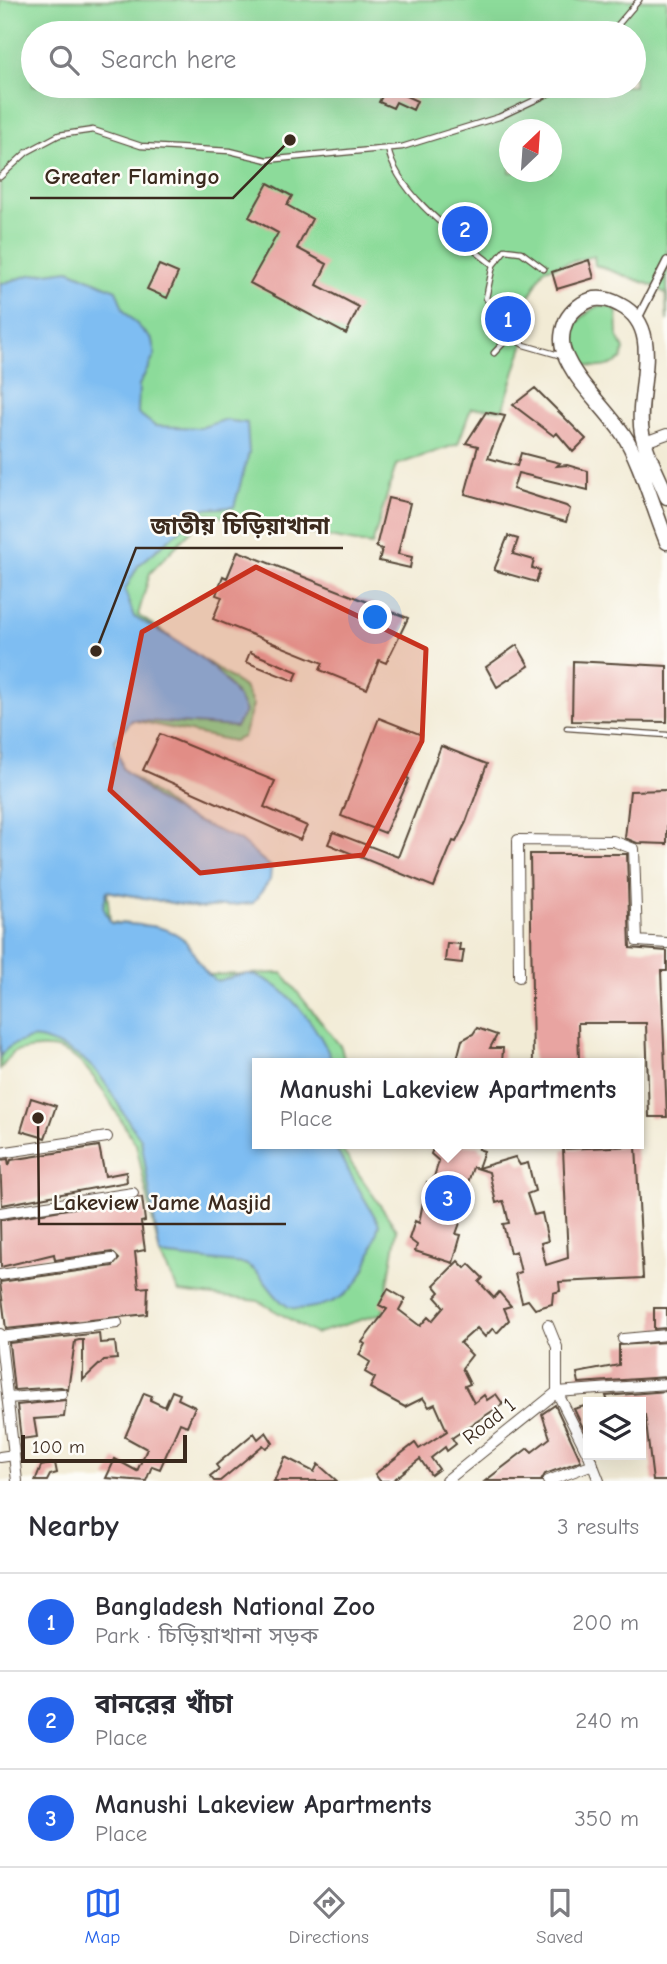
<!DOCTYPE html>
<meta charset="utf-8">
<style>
:root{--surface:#fff;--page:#f7f7f7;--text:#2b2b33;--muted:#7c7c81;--line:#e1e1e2;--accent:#2563eb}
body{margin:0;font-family:"Comic Neue","Noto Sans Bengali",sans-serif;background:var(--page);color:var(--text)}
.controls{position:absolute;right:21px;bottom:21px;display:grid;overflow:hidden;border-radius:0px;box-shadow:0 7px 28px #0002}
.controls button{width:63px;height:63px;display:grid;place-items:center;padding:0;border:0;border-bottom:2px solid var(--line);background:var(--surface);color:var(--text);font:35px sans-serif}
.compass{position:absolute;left:499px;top:119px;width:63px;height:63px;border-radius:50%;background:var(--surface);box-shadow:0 7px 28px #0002;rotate:25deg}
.scale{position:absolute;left:21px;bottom:18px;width:166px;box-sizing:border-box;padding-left:7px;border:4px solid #3b2a1e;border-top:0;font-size:19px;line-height:24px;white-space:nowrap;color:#3b2a1e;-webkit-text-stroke:5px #fdfcf7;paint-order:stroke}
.you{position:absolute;left:376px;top:618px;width:24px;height:24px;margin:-18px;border:5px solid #fff;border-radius:50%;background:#1a73e8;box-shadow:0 0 0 10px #1a73e833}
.badge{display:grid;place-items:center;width:46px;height:46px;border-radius:50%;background:var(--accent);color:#fff;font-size:23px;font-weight:700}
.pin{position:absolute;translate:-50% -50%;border:4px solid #fff;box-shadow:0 2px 7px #0006}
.popup{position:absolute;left:252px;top:1058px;width:392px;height:91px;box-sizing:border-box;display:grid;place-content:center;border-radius:0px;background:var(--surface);filter:drop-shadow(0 2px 5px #0005);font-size:23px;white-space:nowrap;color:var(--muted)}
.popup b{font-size:26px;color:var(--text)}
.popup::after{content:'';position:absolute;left:50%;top:100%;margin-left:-14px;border:14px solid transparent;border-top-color:var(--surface)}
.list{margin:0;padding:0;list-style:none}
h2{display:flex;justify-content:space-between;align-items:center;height:91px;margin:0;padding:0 28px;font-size:30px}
h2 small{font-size:23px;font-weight:400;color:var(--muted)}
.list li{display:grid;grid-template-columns:46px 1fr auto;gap:21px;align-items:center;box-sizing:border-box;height:98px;padding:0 28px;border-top:2px solid var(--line)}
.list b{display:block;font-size:26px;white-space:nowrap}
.list p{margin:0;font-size:23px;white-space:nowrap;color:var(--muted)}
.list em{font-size:23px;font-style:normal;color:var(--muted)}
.icon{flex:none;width:38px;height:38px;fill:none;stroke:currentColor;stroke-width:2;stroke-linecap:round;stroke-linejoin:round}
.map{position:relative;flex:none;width:667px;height:1481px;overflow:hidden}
.search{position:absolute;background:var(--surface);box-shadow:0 7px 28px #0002;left:21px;right:21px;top:21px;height:77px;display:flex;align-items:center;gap:18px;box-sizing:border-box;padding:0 24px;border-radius:38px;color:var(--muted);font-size:26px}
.sheet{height:385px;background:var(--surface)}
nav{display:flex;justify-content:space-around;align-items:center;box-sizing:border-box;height:98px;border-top:2px solid var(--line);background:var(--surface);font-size:19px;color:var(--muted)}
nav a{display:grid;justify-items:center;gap:4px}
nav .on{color:var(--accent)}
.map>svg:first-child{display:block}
</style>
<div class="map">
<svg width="667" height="1481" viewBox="0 0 667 1481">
<rect width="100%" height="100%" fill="#fdfcf7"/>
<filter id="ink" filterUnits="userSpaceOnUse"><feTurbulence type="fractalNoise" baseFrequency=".0143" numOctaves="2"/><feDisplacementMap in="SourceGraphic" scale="14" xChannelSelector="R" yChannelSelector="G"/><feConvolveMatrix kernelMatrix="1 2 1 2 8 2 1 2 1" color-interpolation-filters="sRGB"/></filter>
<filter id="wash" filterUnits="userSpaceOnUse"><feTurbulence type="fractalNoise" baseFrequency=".00686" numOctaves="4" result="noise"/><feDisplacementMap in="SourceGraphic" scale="28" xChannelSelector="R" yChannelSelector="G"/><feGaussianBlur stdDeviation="1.57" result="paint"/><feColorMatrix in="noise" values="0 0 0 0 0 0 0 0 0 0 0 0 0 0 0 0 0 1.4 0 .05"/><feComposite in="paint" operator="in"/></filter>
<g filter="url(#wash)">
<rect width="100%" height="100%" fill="#f2ebd5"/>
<path fill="#8cdb9a" stroke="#64825c" stroke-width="2" fill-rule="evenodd" d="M0 0H667V321L666 294 654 286 595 265 594 256 544 269 529 297 533 314 503 409 471 408 458 444 396 465 372 545 207 514 150 573 138 615 244 687 253 705 243 737 233 741 132 720 115 740 123 769 182 815 239 840 271 867 253 903 199 908 107 891 110 922 156 927 184 939 207 975 282 973 341 1047 345 1063H257V1144H338L397 1230 383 1313 315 1334 258 1301 179 1292 160 1255 136 1144C115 1116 90 1048 47 1048 36 1047 25 1050 14 1052L0 1069ZM33 33H634V86H33ZM510 130H552V172H510Z
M598 306 612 307 617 312 618 337 624 349 622 359C580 387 542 336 598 306Z"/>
<path fill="#7ebdf2" stroke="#5c7488" stroke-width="2" d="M69 270 116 290 124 311 152 340 155 355 139 385 138 413 155 426 200 428 224 420 247 423 249 453 234 507 204 509 138 566 125 590 134 617C176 640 226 666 245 712L236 727 132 720 115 740 123 769 156 799 182 815 239 840 271 867 270 880 253 903 199 908 107 891 103 907 111 923C132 925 171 923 186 942 197 956 201 972 217 981 226 980 241 973 249 974 282 978 325 1034 332 1063H257V1144H333L379 1224C368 1265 361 1299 314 1307 306 1309 294 1310 287 1306 270 1295 263 1272 245 1264L160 1255 141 1139C109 1099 110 1067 57 1045 46 1041 38 1036 26 1040 14 1044 7 1046 0 1057V284L30 275Z"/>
<g id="blocks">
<path fill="#e8a4a1" d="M387 86H400L397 92 417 101 413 110 396 102 393 108 379 102Z
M268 183 292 196 287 205 312 219 297 248 327 264 317 285 359 307 346 334 250 283 278 233 249 217Z
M589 260 594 278 557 289 552 272Z
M159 265 178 273 167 298 147 289Z
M535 388 586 439 573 452 557 433 554 436 513 405Z
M486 412 505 416 488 458 517 466 521 453 560 463 557 466 567 465 588 471V490L518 473 513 489 566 506 570 509 566 522 465 494 478 446 466 443Z
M388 498 410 503 398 554 412 557 410 568 379 561 382 549 376 547Z
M508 536 518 539 513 554 534 560 532 568 540 570 536 582 494 570Z
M238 551 408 618 386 663 379 660 367 689 320 670 323 663 213 619 222 597 216 595 223 576 227 578Z
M517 645 529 666 497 687 486 667Z
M250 652 298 672 294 681 246 662Z
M573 661 667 666V722L572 721Z
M379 718 422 735 407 778 409 779 385 833 341 816Z
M160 734 275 781 264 807 307 826 300 840 143 770Z
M441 746 487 764 466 822 456 842 453 841 434 887 328 844 333 832 398 857Z
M667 790V844L637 843 625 838 630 791Z
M530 854H627L630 948 667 951V971H661L667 1117H649L646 1023H578L579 1063H533Z
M447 943 460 944 459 950H464L462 963 445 961Z
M477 1028 497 1035 490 1048H503L502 1063H456L462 1040 473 1034Z
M31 1098 56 1106 45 1138 21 1131Z
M435 1144 480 1146 478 1149 484 1151 478 1168 515 1157 520 1165 528 1163 535 1191 527 1194 534 1215 542 1213 548 1241 541 1243 546 1265 568 1258 563 1149 636 1146 643 1278 559 1282 560 1291 553 1293 552 1304 535 1309 528 1300 522 1302 515 1274 521 1272 516 1251 510 1253 503 1224 509 1223 505 1206 503 1201 496 1203 489 1172 473 1167 466 1189 474 1196 468 1214 464 1212 456 1234 461 1235 453 1263 415 1251 417 1245 409 1239 415 1221 419 1223 427 1182 432 1183 439 1161 431 1154Z
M99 1146 105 1176 126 1172 127 1182 2 1205 0 1160 8 1159 9 1166 11 1160Z
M142 1197 145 1221 141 1222 145 1250 135 1252 139 1288 148 1287 147 1314 6 1329 0 1282 113 1266 119 1259 112 1252 55 1260 54 1254 1 1267 0 1220Z
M458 1261 465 1268 469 1264 483 1278 479 1282 494 1298 499 1292 511 1306 504 1308 509 1320 497 1333 493 1328 485 1337 477 1328 460 1343 472 1355 462 1368 470 1384 465 1386 474 1403 484 1395 487 1400 496 1394 503 1404 452 1438 456 1444 447 1451 445 1447 431 1458 439 1469 431 1475 420 1459 392 1481H380L375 1474 415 1443 419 1449 447 1431 435 1404 429 1407 423 1398 405 1407 370 1388 375 1378 365 1372 370 1362 359 1355 365 1344 362 1342 387 1309 379 1305 388 1289 405 1299 399 1310 420 1326 428 1317 432 1321 444 1307 435 1297 440 1292 434 1285Z
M654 1308H667V1328L654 1329Z
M99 1333 100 1343 115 1342 117 1359 104 1360 83 1380V1340H79L75 1341 68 1390 61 1387 14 1390 9 1343Z
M667 1342V1377L579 1383 577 1373 619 1365V1345Z
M172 1391 180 1394 178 1399 195 1407 187 1426 180 1423 160 1469 152 1466 146 1481 106 1478 115 1459 137 1471 147 1449 125 1437 144 1393 152 1396 150 1400 165 1407Z
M667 1391V1481H653L645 1415H641V1402H608L606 1396Z
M66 1400 64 1417 34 1419 37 1437 21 1439 17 1405Z
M555 1405 581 1461 545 1474 541 1481H485L528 1448 532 1452 550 1438 542 1414Z
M588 1405V1438L574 1409Z
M266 1432 273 1443 266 1448 263 1445 220 1481H214L210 1476 219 1469 216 1465 254 1433 258 1439Z
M285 1457 314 1472 318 1464 337 1481H274Z
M55 1463 57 1473 50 1475 47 1481H35L41 1466Z"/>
</g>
</g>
<g filter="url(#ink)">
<use href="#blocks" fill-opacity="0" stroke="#564739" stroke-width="2"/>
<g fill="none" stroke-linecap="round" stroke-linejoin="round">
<g stroke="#564739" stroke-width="7">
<path id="service" d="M611 33 639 0
M388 148C396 194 458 237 493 265
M0 177 27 152 59 135 93 130 141 146 230 151 267 160 402 147 499 117 550 93 558 86
M510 336 524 345 562 356
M494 353 510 336 486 298 493 265 505 250 521 252 544 269
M567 728 667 735"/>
</g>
<g stroke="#564739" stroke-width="10">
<path id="pedestrian" d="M637 320 667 261"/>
</g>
<g stroke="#564739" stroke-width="12">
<path id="minor" d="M645 442 667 434
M519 977 518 840 613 841 634 849 637 941 667 943
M0 1153 107 1137
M0 1213 133 1193
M0 1275 112 1259
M548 1325 557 1347V1392L588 1454
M0 1334 17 1481
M0 1337 117 1323
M623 1339 667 1335
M8 1398 62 1394
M0 1457 14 1455
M590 1458 599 1481
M446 1481 557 1392 667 1384
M548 1481 593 1464"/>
</g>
<g stroke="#564739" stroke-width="17">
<path id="secondary" d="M667 497C659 477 646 454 642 433 634 393 667 329 620 305 613 301 603 298 595 299 583 301 571 311 566 321 562 331 560 341 564 352 575 382 605 407 623 434 639 457 655 513 667 542"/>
</g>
<use href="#service" stroke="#fff" stroke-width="4.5"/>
<use href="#pedestrian" stroke="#fff" stroke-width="7"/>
<use href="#minor" stroke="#fff" stroke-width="10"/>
<use href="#secondary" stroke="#fff" stroke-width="14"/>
</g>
</g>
<path fill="#c8321e" fill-opacity="0.2" stroke="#c8321e" stroke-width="5" stroke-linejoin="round" d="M256 567 426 649 422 741 363 855 200 873 110 790 142 632Z"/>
<g text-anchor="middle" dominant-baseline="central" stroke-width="5" stroke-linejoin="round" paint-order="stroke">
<g font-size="21" fill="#3b2a1e" stroke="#fdfcf7">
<text transform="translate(489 1421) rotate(-39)">Road 1</text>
</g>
</g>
<path fill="none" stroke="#3b2a1e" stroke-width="2.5" d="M290 140L233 198H30M96 651L136 548H343M38 1118L39 1224H286"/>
<g fill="#3b2a1e" stroke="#fdfcf7" stroke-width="2.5">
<circle cx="290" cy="140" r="7"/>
<circle cx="96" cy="651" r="7"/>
<circle cx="38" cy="1118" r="7"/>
</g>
<g font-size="23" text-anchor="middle" font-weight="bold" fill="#3b2a1e" stroke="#fdfcf7" stroke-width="5" stroke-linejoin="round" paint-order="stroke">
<text x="132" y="184">Greater Flamingo</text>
<text x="240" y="534">জাতীয় চিড়িয়াখানা</text>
<text x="162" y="1210">Lakeview Jame Masjid</text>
</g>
</svg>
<div class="controls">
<button><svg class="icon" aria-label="layers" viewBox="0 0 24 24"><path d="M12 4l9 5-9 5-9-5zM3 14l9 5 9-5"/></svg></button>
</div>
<svg class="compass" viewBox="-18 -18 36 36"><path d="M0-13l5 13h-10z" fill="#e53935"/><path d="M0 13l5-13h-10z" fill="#7c7c81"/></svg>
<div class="scale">100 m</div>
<div class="you"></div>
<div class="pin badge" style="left:508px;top:319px">1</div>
<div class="pin badge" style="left:465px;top:229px">2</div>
<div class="pin badge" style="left:448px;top:1198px">3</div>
<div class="popup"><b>Manushi Lakeview Apartments</b>Place</div>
<div class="search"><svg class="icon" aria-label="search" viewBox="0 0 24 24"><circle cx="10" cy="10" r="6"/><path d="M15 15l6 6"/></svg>Search here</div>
</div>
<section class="sheet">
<h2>Nearby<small>3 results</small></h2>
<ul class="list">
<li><span class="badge">1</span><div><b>Bangladesh National Zoo</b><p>Park · চিড়িয়াখানা সড়ক</p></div><em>200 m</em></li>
<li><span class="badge">2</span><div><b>বানরের খাঁচা</b><p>Place</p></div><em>240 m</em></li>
<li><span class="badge">3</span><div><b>Manushi Lakeview Apartments</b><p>Place</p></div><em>350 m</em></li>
</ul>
</section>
<nav>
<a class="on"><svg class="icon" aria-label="map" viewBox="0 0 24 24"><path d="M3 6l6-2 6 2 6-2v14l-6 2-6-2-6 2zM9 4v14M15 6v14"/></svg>Map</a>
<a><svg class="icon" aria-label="directions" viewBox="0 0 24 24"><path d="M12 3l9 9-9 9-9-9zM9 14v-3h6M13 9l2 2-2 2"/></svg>Directions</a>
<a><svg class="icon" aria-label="saved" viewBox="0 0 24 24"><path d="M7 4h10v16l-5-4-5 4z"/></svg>Saved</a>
</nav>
